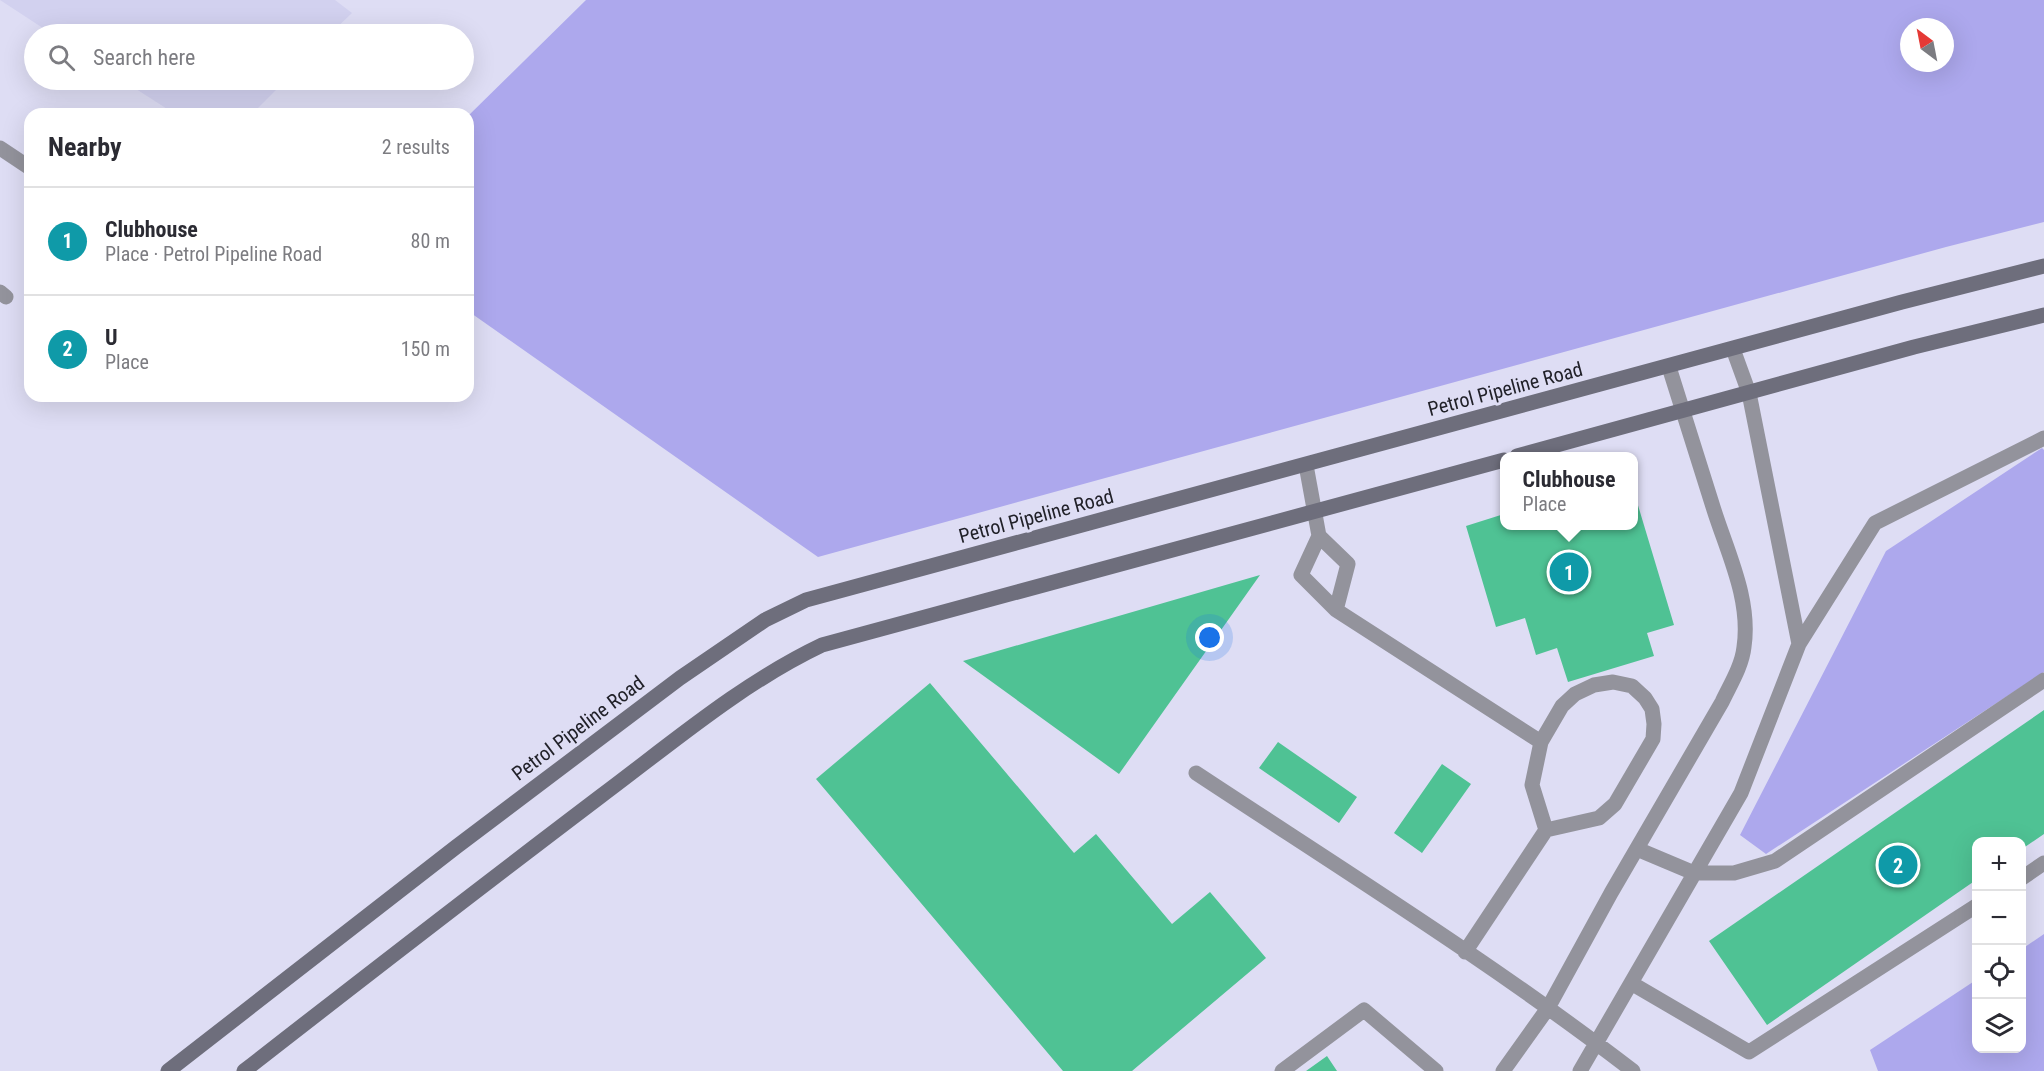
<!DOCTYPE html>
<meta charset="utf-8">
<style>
:root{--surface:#fff;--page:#f2f2f3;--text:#2b2b33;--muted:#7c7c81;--line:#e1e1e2;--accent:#1a73e8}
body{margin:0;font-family:"Roboto Condensed",sans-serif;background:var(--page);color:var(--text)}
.controls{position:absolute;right:18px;bottom:18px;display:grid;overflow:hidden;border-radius:12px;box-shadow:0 6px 24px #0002}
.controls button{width:54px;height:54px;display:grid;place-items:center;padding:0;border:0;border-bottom:2px solid var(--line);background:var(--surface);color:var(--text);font:30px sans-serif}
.compass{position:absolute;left:1900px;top:18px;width:54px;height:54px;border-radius:50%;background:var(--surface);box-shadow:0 6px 24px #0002;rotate:328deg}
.you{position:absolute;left:1210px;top:638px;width:21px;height:21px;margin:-15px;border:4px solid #fff;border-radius:50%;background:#1a73e8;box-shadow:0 0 0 9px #1a73e833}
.badge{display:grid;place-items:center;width:39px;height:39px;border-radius:50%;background:var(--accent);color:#fff;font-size:20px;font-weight:700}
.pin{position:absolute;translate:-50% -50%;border:3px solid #fff;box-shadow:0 2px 6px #0006}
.popup{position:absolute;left:1500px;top:452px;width:138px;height:78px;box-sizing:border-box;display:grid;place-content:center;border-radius:12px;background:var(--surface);filter:drop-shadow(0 2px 4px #0005);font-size:20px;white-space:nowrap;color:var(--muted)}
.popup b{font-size:22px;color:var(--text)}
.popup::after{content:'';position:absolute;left:50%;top:100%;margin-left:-12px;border:12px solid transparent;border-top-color:var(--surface)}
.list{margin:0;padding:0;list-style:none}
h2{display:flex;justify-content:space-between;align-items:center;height:78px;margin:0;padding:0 24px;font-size:26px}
h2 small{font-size:20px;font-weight:400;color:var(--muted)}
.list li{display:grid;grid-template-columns:39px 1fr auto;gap:18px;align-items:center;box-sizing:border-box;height:108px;padding:0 24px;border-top:2px solid var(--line)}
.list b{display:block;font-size:22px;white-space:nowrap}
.list p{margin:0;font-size:20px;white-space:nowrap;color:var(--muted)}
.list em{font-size:20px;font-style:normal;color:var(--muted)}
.icon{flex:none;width:33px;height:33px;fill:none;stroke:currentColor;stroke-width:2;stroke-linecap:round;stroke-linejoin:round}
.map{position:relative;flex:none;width:2044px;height:1071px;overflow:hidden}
.search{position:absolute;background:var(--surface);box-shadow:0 6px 24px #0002;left:24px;top:24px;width:450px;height:66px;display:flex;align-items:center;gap:15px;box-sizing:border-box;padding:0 21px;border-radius:33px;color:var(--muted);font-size:22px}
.panel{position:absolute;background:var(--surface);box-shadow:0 6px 24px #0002;left:24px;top:108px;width:450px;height:294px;border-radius:18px}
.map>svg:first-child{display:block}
</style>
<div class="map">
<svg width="2044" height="1071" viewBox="0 0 2044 1071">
<rect width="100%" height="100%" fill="#deddf4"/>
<path fill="#d2d1ef" d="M0 0H335L352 13 330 34H52Z
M122 80H286L252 114H175Z"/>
<path fill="#ada8ed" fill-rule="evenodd" d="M586 0H2044V222L1946 247 818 557 468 311V116ZM1909 27H1945V63H1909Z
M2042 448 2044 450V672L1766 854 1740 835 1886 551Z
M2044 934V1071H1878L1870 1050 1976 980V1048H2022V949Z"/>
<path fill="#4fc294" d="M1634 492 1674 625 1647 633 1654 656 1568 682 1557 648 1536 655 1525 618 1496 627 1466 526 1504 514V526H1634Z
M1260 575 1119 774 963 661Z
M930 683 1074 853 1096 834 1172 924 1210 892 1266 958 1132 1071H1063L816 779Z
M2044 710V834L2022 849V842H1976V880L1767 1025 1709 941Z
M1278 742 1357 797 1339 823 1259 768Z
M1442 764 1471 784 1422 853 1394 833Z
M1327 1056 1337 1071H1306Z"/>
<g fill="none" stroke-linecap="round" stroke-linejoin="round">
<path stroke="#93939c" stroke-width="15" d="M0 292 6 297"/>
<path stroke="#93939c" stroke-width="15" d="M0 148 30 168
M1306 465 1319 536 1348 564 1336 610
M1319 536 1301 575 1336 610 1541 742
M1799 644 1875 523 2044 438
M1196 773C1343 870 1494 964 1633 1071
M1637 849 1694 873H1734L1775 861 2044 680
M2022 878 2044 863
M1465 952 1546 830 1599 818 1615 804 1653 739 1654 724 1652 709 1645 698 1632 686 1613 682 1594 685 1575 694 1562 706 1541 742 1532 785 1546 830
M1631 983 1749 1052 1976 906
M1282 1071 1364 1010 1436 1071
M1503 1071 1548 1008 1611 893 1722 702C1730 685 1742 666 1744 647 1751 600 1728 554 1714 510 1699 463 1684 415 1669 367
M1580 1071 1741 793 1799 644 1749 393 1733 349"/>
<path stroke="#6e6e7c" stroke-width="15" d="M1517 456 1914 347 2044 315
M168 1071 456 847 680 678 765 620 806 600 1902 302 2044 266
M244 1071C362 979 481 887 601 796 672 743 742 683 822 645L1504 460"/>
</g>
<g text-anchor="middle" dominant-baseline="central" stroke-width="6" stroke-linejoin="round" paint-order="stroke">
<g font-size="20" fill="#212129" stroke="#deddf4">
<text transform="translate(1505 389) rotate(-15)">Petrol Pipeline Road</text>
<text transform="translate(1036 516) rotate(-15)">Petrol Pipeline Road</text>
<text transform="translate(578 728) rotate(-37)">Petrol Pipeline Road</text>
</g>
</g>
</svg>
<div class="controls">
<button>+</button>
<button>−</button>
<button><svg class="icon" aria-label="locate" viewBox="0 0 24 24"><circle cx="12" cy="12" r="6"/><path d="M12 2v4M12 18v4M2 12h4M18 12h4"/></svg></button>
<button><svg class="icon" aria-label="layers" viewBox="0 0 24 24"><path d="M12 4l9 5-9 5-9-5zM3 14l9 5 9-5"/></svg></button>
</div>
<svg class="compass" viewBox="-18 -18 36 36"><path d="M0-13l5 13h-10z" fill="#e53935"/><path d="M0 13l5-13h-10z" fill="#7c7c81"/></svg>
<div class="you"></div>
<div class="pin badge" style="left:1569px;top:572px;background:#0f9aa8">1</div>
<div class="popup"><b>Clubhouse</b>Place</div>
<div class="pin badge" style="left:1898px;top:865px;background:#0f9aa8">2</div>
<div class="search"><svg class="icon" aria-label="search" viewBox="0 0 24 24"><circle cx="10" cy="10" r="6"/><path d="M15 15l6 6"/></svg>Search here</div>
<section class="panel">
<h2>Nearby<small>2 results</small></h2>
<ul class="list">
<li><span class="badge" style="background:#0f9aa8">1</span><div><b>Clubhouse</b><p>Place · Petrol Pipeline Road</p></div><em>80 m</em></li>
<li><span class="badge" style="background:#0f9aa8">2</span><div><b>U</b><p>Place</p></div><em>150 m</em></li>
</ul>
</section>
</div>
